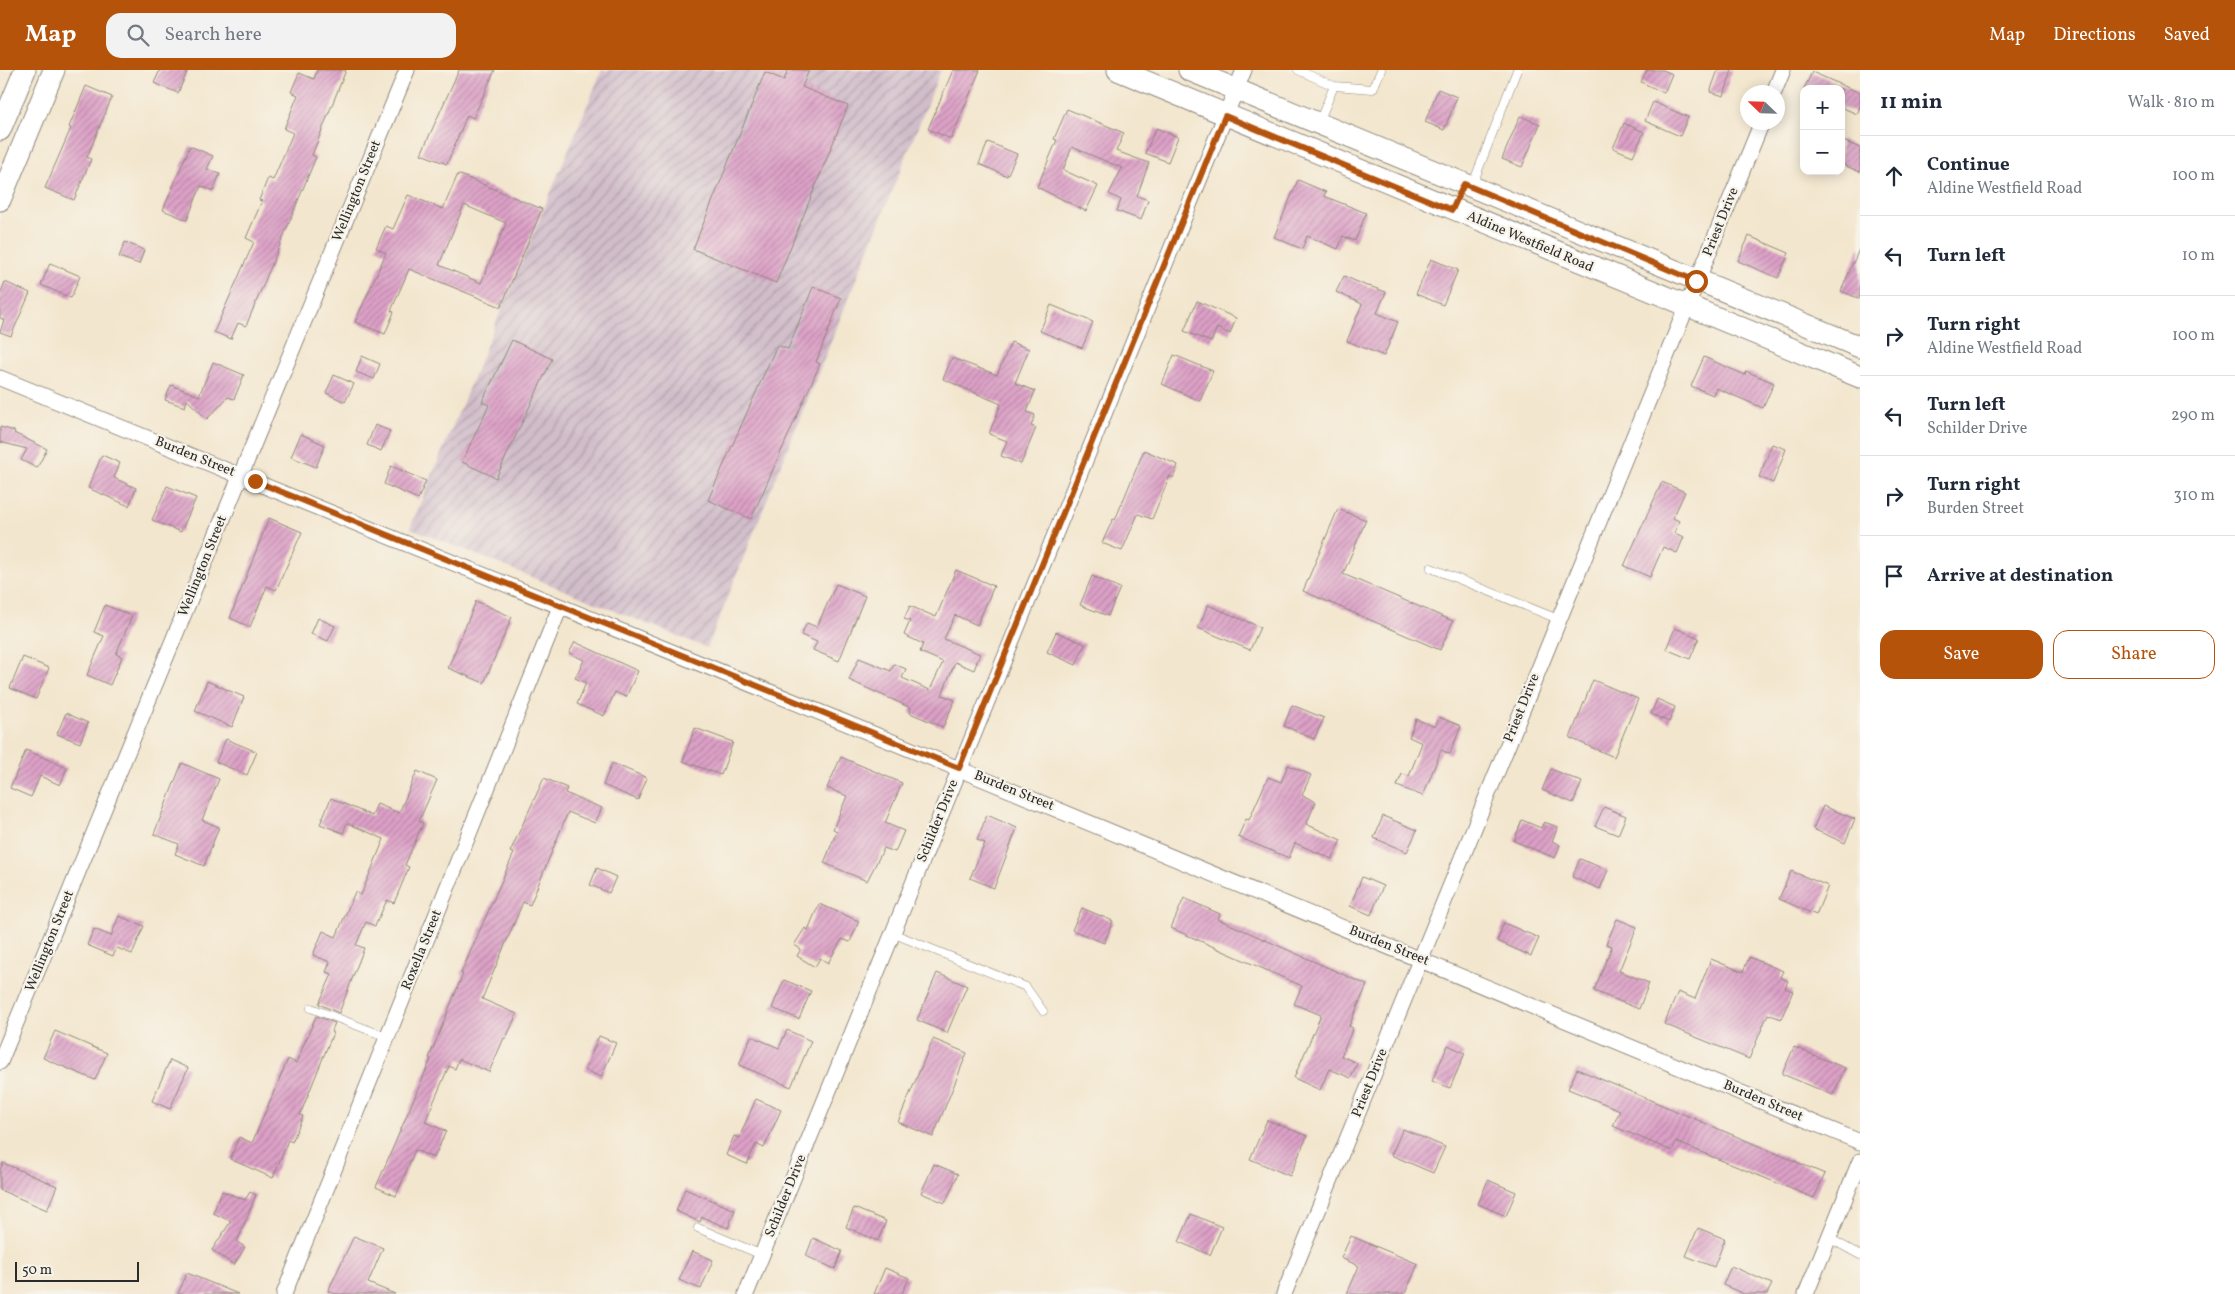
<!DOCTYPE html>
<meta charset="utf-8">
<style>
:root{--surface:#fff;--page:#f2f2f3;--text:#1f2937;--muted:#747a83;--line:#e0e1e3;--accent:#b45309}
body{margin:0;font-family:Vollkorn,serif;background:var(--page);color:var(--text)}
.controls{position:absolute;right:15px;top:15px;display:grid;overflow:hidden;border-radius:10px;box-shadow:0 2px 12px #0003}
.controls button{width:45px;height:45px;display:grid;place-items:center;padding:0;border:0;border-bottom:1px solid var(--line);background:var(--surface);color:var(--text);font:25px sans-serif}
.compass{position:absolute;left:1740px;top:15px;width:45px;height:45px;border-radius:50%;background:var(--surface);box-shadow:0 2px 12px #0003;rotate:293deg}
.scale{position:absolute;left:15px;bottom:12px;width:124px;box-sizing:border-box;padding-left:5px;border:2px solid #2b2b2b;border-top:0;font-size:14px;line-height:18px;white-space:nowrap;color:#2b2b2b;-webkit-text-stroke:4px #f7f3e8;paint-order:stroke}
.stop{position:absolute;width:15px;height:15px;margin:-11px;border:4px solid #b45309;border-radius:50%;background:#fff}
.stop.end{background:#b45309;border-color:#fff;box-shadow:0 1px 5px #0008}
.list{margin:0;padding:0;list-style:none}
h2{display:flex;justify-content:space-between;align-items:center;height:65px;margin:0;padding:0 20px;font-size:21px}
h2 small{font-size:16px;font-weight:400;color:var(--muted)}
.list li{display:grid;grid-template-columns:32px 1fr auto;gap:15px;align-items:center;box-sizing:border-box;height:80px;padding:0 20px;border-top:1px solid var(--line)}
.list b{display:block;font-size:19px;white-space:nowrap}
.list p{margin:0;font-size:16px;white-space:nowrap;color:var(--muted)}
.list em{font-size:16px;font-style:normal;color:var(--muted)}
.actions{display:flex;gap:10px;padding:15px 20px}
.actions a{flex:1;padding:11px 0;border:1px solid var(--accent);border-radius:15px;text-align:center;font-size:18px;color:var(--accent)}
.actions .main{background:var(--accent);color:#fff}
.icon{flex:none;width:28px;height:28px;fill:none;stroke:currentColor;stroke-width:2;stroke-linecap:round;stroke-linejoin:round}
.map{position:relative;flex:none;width:1860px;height:1224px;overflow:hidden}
header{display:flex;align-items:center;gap:30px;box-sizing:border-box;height:70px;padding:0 25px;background:var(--accent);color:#fff}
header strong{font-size:24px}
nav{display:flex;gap:28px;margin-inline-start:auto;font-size:18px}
.search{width:350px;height:45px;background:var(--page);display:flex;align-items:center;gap:12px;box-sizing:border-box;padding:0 18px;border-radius:15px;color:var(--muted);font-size:19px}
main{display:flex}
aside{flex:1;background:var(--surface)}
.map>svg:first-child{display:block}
</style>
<header>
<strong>Map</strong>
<div class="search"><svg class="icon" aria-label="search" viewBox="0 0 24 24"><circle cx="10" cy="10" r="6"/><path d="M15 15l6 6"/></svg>Search here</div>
<nav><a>Map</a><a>Directions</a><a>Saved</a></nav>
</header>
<main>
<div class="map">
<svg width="1860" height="1224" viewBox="0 0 1860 1224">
<defs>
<pattern id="industrial-furrows" width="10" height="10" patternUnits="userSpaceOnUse" patternTransform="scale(1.25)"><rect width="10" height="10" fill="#d1bdca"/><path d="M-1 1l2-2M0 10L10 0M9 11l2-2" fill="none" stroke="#aa9aa4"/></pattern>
<pattern id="building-hatch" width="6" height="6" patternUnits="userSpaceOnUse" patternTransform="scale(1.25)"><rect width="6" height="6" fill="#dda1c7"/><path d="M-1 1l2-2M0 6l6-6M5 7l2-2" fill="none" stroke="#b383a2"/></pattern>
</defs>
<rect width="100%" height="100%" fill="#f7f3e8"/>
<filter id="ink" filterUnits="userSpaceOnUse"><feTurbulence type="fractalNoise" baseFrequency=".02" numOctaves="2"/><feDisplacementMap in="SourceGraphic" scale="10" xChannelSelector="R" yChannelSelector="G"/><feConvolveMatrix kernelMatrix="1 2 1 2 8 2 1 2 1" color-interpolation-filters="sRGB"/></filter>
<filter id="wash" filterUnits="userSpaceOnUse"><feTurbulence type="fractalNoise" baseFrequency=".0096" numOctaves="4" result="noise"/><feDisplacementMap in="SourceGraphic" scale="20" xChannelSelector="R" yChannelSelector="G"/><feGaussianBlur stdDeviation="1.12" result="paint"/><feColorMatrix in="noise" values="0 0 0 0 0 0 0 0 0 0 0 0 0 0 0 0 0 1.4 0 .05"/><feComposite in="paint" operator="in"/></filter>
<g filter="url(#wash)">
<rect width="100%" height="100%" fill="#f3e6ce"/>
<path fill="url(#industrial-furrows)" d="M602 0H941L707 578 410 458Z"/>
<g id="blocks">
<path fill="url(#building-hatch)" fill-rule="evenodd" d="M160 0H188L178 23 154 13Z
M317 0H346L312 85 316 87 277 182 246 256 238 253 231 269 214 262 254 172 246 168 262 131 259 130 268 108 273 110 293 63 284 59 298 25 291 22 299 3 314 9Z
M459 0H495L473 48 467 45 447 94 421 84Z
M788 0H809L802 17 848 36 776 213 693 179 765 2 784 10Z
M953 0H980L951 69 928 59Z
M1647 0H1663L1672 4 1664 23 1641 12Z
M1718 0H1732L1724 26 1710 22Z
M1812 2 1860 23V37L1857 44 1841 37V19H1804Z
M86 16 112 27 87 87 91 89 74 130 45 118 71 58 69 57Z
M1438 19 1457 27 1444 60 1425 52Z
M1653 32 1688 47 1680 66 1645 51Z
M1067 39 1124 63 1116 81 1149 93 1137 126 1148 130 1141 150 1117 141 1121 130 1109 124 1122 98 1072 77 1063 100 1098 116 1086 141 1037 117 1057 70 1054 69Z
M1520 46 1540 54 1522 97 1502 89Z
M1624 53 1644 62 1633 86 1613 78Z
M1156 58 1178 67 1168 92 1145 83Z
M1841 70 1860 78V102L1841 94Z
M988 72 1017 84 1007 106 979 94Z
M190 76 213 86 207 99 220 104 213 121 201 116 187 150 163 140Z
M458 104 542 139 501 237 409 199 391 241 394 242 385 264 355 252 386 183 376 178 386 156 393 159 408 125 443 139ZM464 135 506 153 481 213 439 195Z
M1298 110 1326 122 1324 126 1366 143 1355 171 1343 166 1338 179 1307 166 1302 179 1274 167Z
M1749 166 1789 183 1778 208 1738 191Z
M125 172 144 180 139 194 119 187Z
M1860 177V229L1841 221Z
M1431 189 1458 200 1443 235 1416 224Z
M50 193 80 206 71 228 41 215Z
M1344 206 1369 217V216L1386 222 1377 243 1398 252 1384 286 1347 271 1362 234 1336 222Z
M5 212 30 223 11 266 0 262 4 250 0 248V224Z
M813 217 841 228 816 292 820 294 751 449 708 430 777 275 788 279Z
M1197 231 1236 248 1230 264 1217 258 1211 272 1184 261Z
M1051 235 1093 252 1082 278 1040 261Z
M512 270 552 289 496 408 462 392 489 335 482 332Z
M1011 272 1029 279 1015 313 1035 321 1027 342 1035 345 1031 356 1036 358 1021 394 1001 386 1007 371 989 364 1001 334 943 309 952 288 997 305Z
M1174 285 1213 301 1200 331 1162 314Z
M362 286 380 294 374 309 356 302Z
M1704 287 1745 305 1746 301 1774 313 1763 338 1716 318 1713 325 1691 316Z
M213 292 244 305 234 329 228 327 207 349 187 330 185 337 165 330 171 315 199 326Z
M334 305 354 314 345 332 326 323Z
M375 355 390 361 381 381 367 375Z
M0 357 15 361 14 363 47 379 37 398 21 390 27 379 0 372Z
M301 364 325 375 316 397 291 387Z
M1772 374 1786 379 1773 413 1759 407Z
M1144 380 1178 395 1173 408 1170 406 1152 449 1138 444 1122 481 1102 473 1113 449 1115 450Z
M102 385 120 393 114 408 136 418 129 436 88 418Z
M391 396 426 411 418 429 384 414Z
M1662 412 1685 422 1673 448 1679 451 1674 463 1684 467 1677 483 1663 477 1650 507 1624 496Z
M167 416 196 428 181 462 152 450Z
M1338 439 1366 450 1343 504 1453 551 1440 580 1303 521Z
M269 448 302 462 276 520 267 516 250 557 230 548Z
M956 500 994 516 977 555 955 545 944 569 980 584 974 600 955 592 942 625 955 630 943 657 910 643 911 638 849 610 859 588 891 601 894 594 906 599 902 608 930 620 943 592 920 582 923 574 904 565 910 551 904 549 910 536 936 547Z
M1092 506 1120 518 1108 546 1080 535Z
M836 514 865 526 839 591 813 580 817 572 801 565 807 553 817 557Z
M476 531 512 547 484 613 448 598Z
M105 535 132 546 116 584 122 587 110 615 87 605 104 566 94 562Z
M1208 535 1260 557 1250 580 1198 558Z
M318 548 335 556 328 571 311 564Z
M1675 558 1699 568 1690 589 1666 579Z
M1056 562 1085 574 1076 595 1047 582Z
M575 572 638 601 626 627 615 622 604 646 577 634 586 613 575 608 584 590 569 583Z
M23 587 49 598 36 629 10 618Z
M1593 610 1638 629 1614 687 1570 668Z
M207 611 244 627 232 657 195 641Z
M1657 629 1675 637 1669 652 1651 644Z
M1292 635 1324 648 1314 669 1284 656Z
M66 643 88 653 80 673 57 664Z
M1439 647 1461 656 1450 684 1441 680 1423 726 1397 716 1402 704 1409 706 1422 673 1409 667 1416 649 1435 657Z
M695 658 733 672 721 705 683 691Z
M226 669 257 682 247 705 216 692Z
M26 680 67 698 60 715 40 706 31 727 10 718Z
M841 687 902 713 885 753 904 761 895 782 884 778 867 811 824 793 837 761 833 759 847 726 827 718Z
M182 693 219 709 202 750 219 757 204 796 175 784 179 774 154 764Z
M612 693 647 708 638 730 603 715Z
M1288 695 1311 705 1302 725 1316 732 1306 754 1341 770 1332 789 1295 773 1289 788 1238 767 1246 749 1249 750 1268 707 1281 712Z
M1551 699 1582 712 1573 733 1542 720Z
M417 701 437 710 419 751 423 753 405 795 409 797 394 833 387 830 375 856 366 852 356 875 364 878 339 943 319 934 332 904 326 902 330 892 313 885 323 861 336 867 355 822 361 825 384 769 347 753 343 763 320 754 331 728 372 746 377 734 399 743Z
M544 708 567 718 565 723 602 738 595 753 568 742 530 835 523 832 482 929 517 944 506 968H504L489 1002 459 989 455 999 449 996 425 1052 446 1061 434 1088 415 1080 396 1126 376 1117 431 989 429 988 463 904 461 903 514 783 510 782Z
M1823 736 1855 749 1845 773 1813 759Z
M1604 737 1626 746 1618 765 1595 756Z
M987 745 1017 758 994 818 970 808 985 773 977 770Z
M1383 746 1417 760 1407 782 1374 768Z
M1522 750 1541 758 1544 752 1558 757 1552 771 1560 775 1555 788 1514 771Z
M1580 789 1608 800 1600 819 1572 807Z
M597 798 616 807 609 823 590 815Z
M1791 801 1828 816 1816 845 1779 829Z
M1362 807 1383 816 1371 845 1350 836Z
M1184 828 1220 844 1218 849 1367 915 1349 956 1353 958 1341 986 1357 993 1351 1008 1329 999 1320 1020 1294 1008 1321 945 1294 934 1302 916 1171 858Z
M819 834 859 851 850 872 842 869 828 893 820 888 815 897 797 886 801 879 794 875 805 858 808 860Z
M1082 838 1113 851 1104 873 1072 860Z
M119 846 144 856 132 884 117 878 113 886 87 875 94 859 111 866Z
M1617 849 1637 857 1619 901 1649 913 1639 939 1594 921 1612 876 1606 874Z
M1504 853 1539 868 1531 886 1497 871Z
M1749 887 1783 901 1780 907 1788 911 1785 918 1793 921 1781 949 1768 944 1749 989 1664 954 1678 922 1695 929 1711 889 1743 902Z
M937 903 967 916 947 963 917 950Z
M784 910 811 921 799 949 772 938Z
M316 946 335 953 331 962 333 963 300 1045 303 1046 292 1072 288 1070 273 1108 230 1089 239 1067 252 1073 288 989 296 993Z
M787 960 811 971 791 1017 739 995 751 966 779 978Z
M55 961 107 983 95 1010 43 988Z
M599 966 616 973 601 1007 585 1000Z
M933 969 967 983 933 1067 898 1052Z
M1448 975 1465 983 1450 1018 1432 1011Z
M1794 977 1845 998 1833 1025 1782 1004Z
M170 990 188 998 170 1039 152 1031Z
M1577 999 1825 1104 1814 1128 1676 1072 1672 1081 1613 1056 1620 1040 1568 1019Z
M756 1029 781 1040 764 1078 756 1074 747 1094 726 1085 734 1066 739 1068Z
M1267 1050 1307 1066 1290 1106 1250 1089Z
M1403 1059 1445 1077 1433 1103 1391 1085Z
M3 1093 57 1116 47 1140 0 1120V1101Z
M934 1094 958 1104 945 1133 921 1123Z
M1488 1110 1516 1122 1506 1146 1478 1134Z
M685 1119 735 1140 728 1158 702 1147 700 1152 676 1141Z
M222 1121 245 1130 250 1122 256 1125 237 1172 245 1177 234 1195 212 1180 231 1151 213 1143Z
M854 1138 886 1151 878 1171 846 1157Z
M1191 1144 1222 1157 1210 1185 1179 1172Z
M1698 1158 1725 1169 1714 1197 1686 1186Z
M354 1166 383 1178 368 1213 395 1224H336L328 1221Z
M1351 1166 1418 1194 1405 1224H1347L1359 1196 1341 1188Z
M813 1168 842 1181 835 1199 806 1186Z
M692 1181 713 1190 701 1219 679 1210Z
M1731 1196 1772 1214 1767 1224H1744L1723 1215Z
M885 1198 909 1208 902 1224H874Z
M187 1203 238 1224H178Z"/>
</g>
</g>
<g filter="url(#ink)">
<use href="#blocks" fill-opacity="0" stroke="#8f887c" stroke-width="1"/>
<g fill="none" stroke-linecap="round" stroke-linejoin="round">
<g stroke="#8f887c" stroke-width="9">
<path id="service" d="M1298 0 1334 16 1319 52
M1334 16 1373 19 1381 0
M1472 116 1517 0
M1431 498 1558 549
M892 863 1026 917 1043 941
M311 938 387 967
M698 1158 762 1185
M1829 1168 1860 1185"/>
</g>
<g stroke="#8f887c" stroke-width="17">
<path id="minor" d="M1774 22 1783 0
M0 308 976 706 1860 1072
M0 992 407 0
M284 1224 560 537
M746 1224 1244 0
M1284 1224 1762 52
M1806 1224 1860 1091"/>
</g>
<g stroke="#8f887c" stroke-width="23">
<path id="secondary" d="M1118 0 1860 307
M1189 0 1860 277
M0 60 25 0
M0 130 54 0"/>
</g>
<use href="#service" stroke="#fff" stroke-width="8"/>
<use href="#minor" stroke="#fff" stroke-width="15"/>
<use href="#secondary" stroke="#fff" stroke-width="21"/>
</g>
</g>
<g fill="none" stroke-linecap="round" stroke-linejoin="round" filter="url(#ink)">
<path stroke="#b45309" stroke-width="6" d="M255 411 959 698 1225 46 1452 140 1464 114 1696 211"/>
</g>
<g text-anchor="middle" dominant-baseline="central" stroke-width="4.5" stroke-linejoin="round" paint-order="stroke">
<g font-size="14" fill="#2b2b2b" stroke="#f7f3e8">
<text transform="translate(357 121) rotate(-68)">Wellington Street</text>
<text transform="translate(1721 152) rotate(-68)">Priest Drive</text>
<text transform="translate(1530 172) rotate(23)">Aldine Westfield Road</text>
<text transform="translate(195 387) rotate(22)">Burden Street</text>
<text transform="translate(203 496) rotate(-68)">Wellington Street</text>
<text transform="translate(1522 638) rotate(-68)">Priest Drive</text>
<text transform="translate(1014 721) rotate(22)">Burden Street</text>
<text transform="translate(938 751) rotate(-68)">Schilder Drive</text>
<text transform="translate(50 871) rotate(-68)">Wellington Street</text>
<text transform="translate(1389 876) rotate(22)">Burden Street</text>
<text transform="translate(422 880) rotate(-68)">Roxella Street</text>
<text transform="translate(1370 1013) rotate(-68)">Priest Drive</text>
<text transform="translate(1763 1031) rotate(23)">Burden Street</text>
<text transform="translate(786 1126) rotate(-68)">Schilder Drive</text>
</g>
</g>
</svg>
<div class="controls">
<button>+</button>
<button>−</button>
</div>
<svg class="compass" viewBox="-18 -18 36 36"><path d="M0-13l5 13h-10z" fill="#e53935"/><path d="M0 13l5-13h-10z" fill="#747a83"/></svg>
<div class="scale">50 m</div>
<div class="stop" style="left:1696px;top:211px"></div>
<div class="stop end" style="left:255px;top:411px"></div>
</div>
<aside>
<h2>11 min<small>Walk · 810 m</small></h2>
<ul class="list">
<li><svg class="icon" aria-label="ahead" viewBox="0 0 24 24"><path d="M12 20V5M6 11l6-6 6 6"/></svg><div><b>Continue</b><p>Aldine Westfield Road</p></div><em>100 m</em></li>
<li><svg class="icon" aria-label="left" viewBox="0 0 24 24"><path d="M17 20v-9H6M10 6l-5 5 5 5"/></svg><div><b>Turn left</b></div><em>10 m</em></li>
<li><svg class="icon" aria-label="right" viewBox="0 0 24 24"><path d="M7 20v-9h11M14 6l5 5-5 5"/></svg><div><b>Turn right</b><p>Aldine Westfield Road</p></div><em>100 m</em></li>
<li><svg class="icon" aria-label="left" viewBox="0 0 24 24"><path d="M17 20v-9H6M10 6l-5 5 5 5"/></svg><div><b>Turn left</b><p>Schilder Drive</p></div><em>290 m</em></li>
<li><svg class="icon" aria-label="right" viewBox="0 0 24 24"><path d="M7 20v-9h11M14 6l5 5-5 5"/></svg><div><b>Turn right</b><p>Burden Street</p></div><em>310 m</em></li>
<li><svg class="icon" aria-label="arrive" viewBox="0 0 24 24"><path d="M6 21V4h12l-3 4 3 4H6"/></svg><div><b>Arrive at destination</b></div></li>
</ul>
<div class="actions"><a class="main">Save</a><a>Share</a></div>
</aside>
</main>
